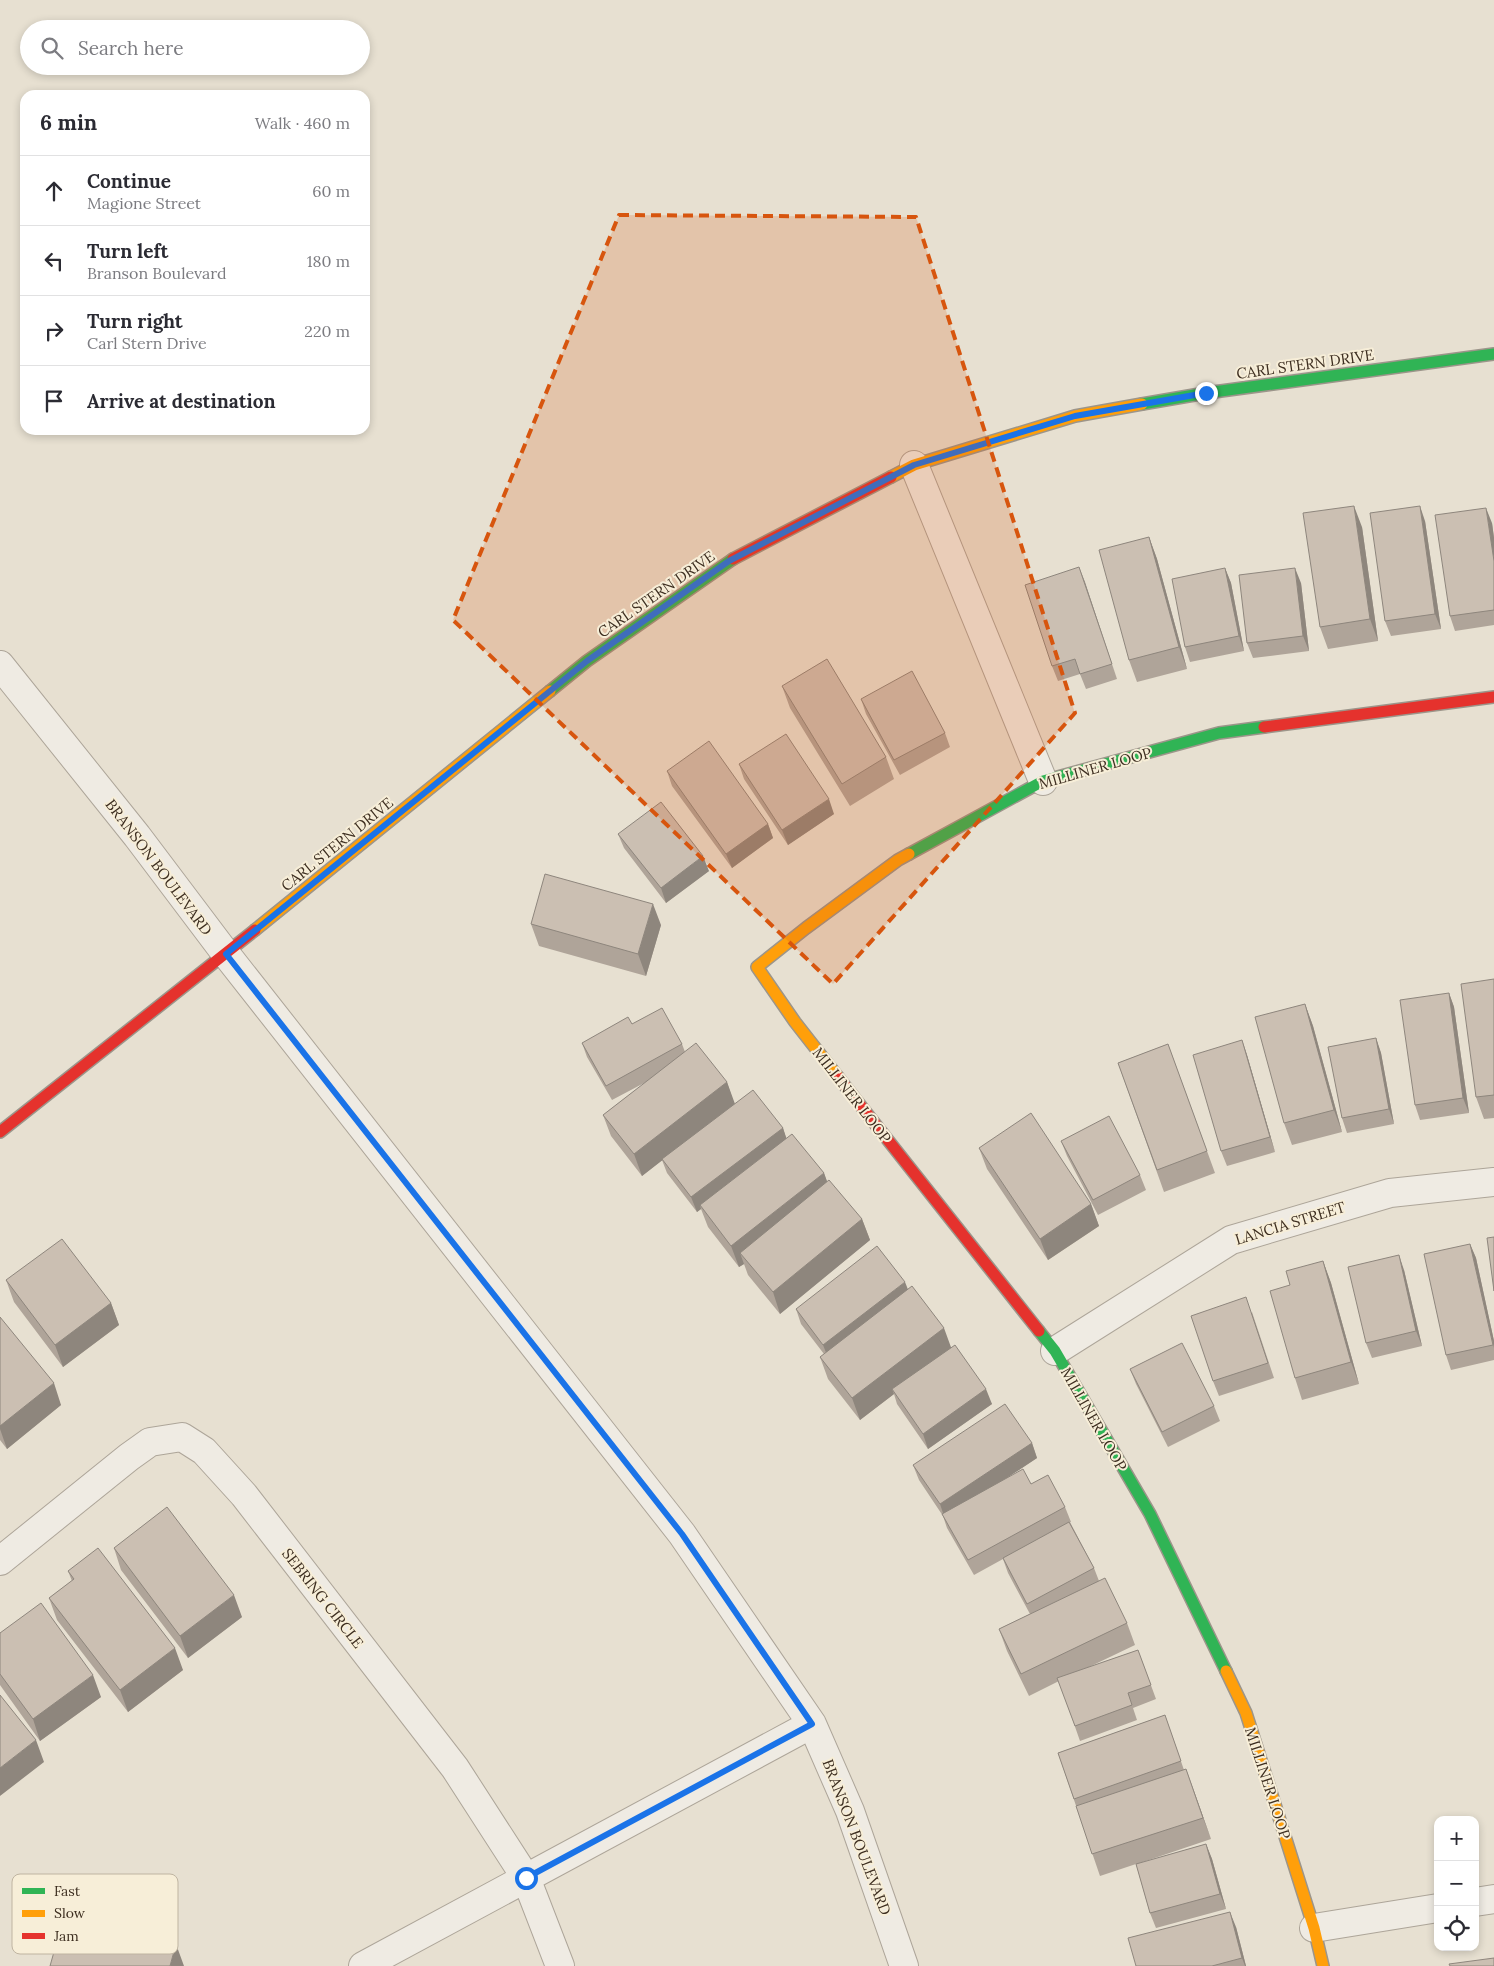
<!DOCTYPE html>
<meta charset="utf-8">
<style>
:root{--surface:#fff;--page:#f2f2f3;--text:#2b2b33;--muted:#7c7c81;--line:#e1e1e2}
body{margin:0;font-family:Lora,serif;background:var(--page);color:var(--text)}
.controls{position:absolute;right:15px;bottom:15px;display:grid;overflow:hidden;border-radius:10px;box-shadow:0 2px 8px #0003}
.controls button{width:45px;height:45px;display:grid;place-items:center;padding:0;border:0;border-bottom:1px solid var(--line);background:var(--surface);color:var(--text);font:25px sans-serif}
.stop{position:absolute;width:15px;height:15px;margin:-11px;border:4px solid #1a73e8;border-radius:50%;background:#fff}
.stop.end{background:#1a73e8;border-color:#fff;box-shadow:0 1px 5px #0008}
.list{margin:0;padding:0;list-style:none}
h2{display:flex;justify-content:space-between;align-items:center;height:65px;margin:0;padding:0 20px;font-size:21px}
h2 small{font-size:16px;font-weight:400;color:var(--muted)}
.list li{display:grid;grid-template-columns:32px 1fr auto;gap:15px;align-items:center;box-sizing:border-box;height:70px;padding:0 20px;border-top:1px solid var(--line)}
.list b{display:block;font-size:19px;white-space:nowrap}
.list p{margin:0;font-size:16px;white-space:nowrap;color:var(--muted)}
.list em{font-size:16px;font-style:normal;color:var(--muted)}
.icon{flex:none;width:28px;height:28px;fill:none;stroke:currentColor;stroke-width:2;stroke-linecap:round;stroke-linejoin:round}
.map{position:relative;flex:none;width:1494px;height:1966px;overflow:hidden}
.search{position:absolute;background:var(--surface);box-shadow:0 2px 8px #0003;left:20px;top:20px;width:350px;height:55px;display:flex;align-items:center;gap:12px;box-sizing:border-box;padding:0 18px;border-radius:28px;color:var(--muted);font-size:19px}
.panel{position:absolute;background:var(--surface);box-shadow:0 2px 8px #0003;left:20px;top:90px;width:350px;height:345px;border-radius:15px}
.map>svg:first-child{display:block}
</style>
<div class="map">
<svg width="1494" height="1966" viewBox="0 0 1494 1966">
<rect width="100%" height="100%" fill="#e7e0d1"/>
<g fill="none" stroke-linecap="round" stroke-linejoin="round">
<g stroke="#ada599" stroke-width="30">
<path id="street" d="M914 465 1043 781
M0 665 137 836 226 954 682 1534 812 1724 850 1811 904 1966
M1055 1351 1231 1240 1390 1193 1494 1182
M0 1561 129 1457 150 1442 182 1437 204 1451 244 1495 455 1768 526 1878 560 1966
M1475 1902 1494 1899
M1314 1928 1438 1908
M363 1966 812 1724"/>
</g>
<g stroke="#9c958a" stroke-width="14">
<path id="fast" d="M1142 404 1206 393 1494 354
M550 691 587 661 733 559
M909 854 1043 781 1219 733 1264 727
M1039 1331 1055 1351 1150 1514 1226 1671"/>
</g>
<g stroke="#9c958a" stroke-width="14">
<path id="slow" d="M891 477 914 465 1075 416 1142 404
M255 930 550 691
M838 1077 795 1022 757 967 806 928 898 860 909 854
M1226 1671 1246 1713 1314 1928 1323 1966"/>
</g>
<g stroke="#9c958a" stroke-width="14">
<path id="jam" d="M733 559 891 477
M1264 727 1494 697
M838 1077 1039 1331
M0 1132 255 930"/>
</g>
<use href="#street" stroke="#efebe3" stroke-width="28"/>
<use href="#fast" stroke="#30b455" stroke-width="11"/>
<use href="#slow" stroke="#ff9f0a" stroke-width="11"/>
<use href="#jam" stroke="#e5322d" stroke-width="11"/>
</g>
<path fill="#afa499" d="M1425 521 1441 629 1391 636 1385 621Z
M1492 523 1494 538V625L1455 631 1450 616Z
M1362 527 1378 641 1328 649 1320 627Z
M1149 537 1157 559 1187 669 1137 682 1129 660Z
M1079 567 1117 679 1086 689 1080 674 1058 681 1052 666Z
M1225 568 1231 583 1244 651 1190 662 1185 647Z
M1301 583 1309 651 1253 658 1247 643Z
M782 686 886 757 894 779 850 806 790 708Z
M861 699 945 733 950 747 900 775 866 714Z
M739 764 834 814 788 845 744 779Z
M667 771 768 824 773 838 732 868 672 786Z
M618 834 709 871 666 903 624 848Z
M531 924 661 925 646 976 539 946Z
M1494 979V1118L1484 1119 1476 1097Z
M1449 993 1454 1007 1469 1113 1420 1120 1415 1105Z
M1305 1004 1313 1026 1342 1132 1292 1145 1284 1123Z
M632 1024 682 1044 685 1052 727 1082 734 1104 783 1128 786 1138 824 1173 827 1182 862 1219 870 1240 780 1314 748 1275 744 1264 739 1267 708 1227 701 1209 697 1212 667 1173 662 1160 642 1176 611 1136 603 1115 646 1082 612 1100 587 1057 582 1043Z
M1376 1038 1381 1053 1394 1124 1347 1133 1342 1118Z
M1242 1040 1247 1055 1275 1152 1227 1166 1221 1151Z
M1168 1044 1215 1173 1164 1192 1118 1063Z
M1061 1141 1140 1175 1146 1190 1098 1215 1067 1156Z
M979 1148 1091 1204 1099 1226 1048 1260 987 1169Z
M1470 1244 1476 1258 1494 1341V1360L1451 1370 1446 1355Z
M1323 1261 1331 1283 1359 1384 1302 1400 1295 1378 1290 1285Z
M1404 1270 1422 1346 1372 1358 1366 1343Z
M6 1280 111 1303 119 1325 63 1367 14 1302Z
M908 1289 992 1404 928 1449 897 1404 894 1394 860 1420 828 1379 820 1357 824 1354 801 1324 796 1309Z
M1252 1312 1274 1378 1219 1396 1213 1381Z
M0 1317 61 1405 7 1449 0 1440Z
M1130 1369 1214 1406 1220 1421 1168 1447 1136 1384Z
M1032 1443 1037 1458 1008 1477 1031 1484 1065 1507 1071 1522H1070L1094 1568 1099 1581 1127 1623 1135 1645 1089 1667 1138 1650 1156 1699 1133 1708 1137 1720 1080 1741 1059 1681 1029 1696 1007 1651 999 1629 1030 1614 1008 1573 1003 1559 974 1575 947 1528 943 1516 919 1480 913 1465Z
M114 1548 242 1617 188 1658 121 1570Z
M68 1571 183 1670 128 1712 57 1620 49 1598 72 1581Z
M0 1633 101 1697 40 1741 0 1685Z
M1165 1715 1184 1770 1186 1769 1211 1839 1137 1864 1206 1844 1212 1859 1226 1909 1156 1928 1150 1913 1136 1864 1100 1876 1058 1753Z
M1236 1927 1246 1966H1136Z"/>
<path fill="#8e867d" d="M1354 506 1362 527 1378 641 1370 619Z
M1420 506 1425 521 1441 629 1435 614Z
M1486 508 1492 523 1494 538V561Z
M1149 537 1157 559 1187 669 1179 647Z
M1079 567 1085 582 1117 679 1112 664Z
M1225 568 1231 583 1244 651 1239 636Z
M1295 568 1301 583 1309 651 1303 636Z
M829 799 834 814 788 845 782 830Z
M768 824 773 838 732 868 726 854Z
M703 856 709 871 666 903 661 888Z
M653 904 661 925 646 976 638 954Z
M1449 993 1454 1007 1469 1113 1463 1098Z
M1305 1004 1313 1026 1342 1132 1334 1110Z
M1376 1038 1381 1053 1394 1124 1389 1109Z
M1242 1040 1247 1055 1275 1152 1270 1137Z
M727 1082 735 1104 642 1176 634 1154Z
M783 1128 788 1143 700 1205 701 1209 697 1212 691 1197Z
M824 1173 832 1195 740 1253 744 1264 739 1267 731 1246Z
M1091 1204 1099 1226 1048 1260 1040 1239Z
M862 1219 870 1240 780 1314 773 1292Z
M1470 1244 1476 1258 1494 1341V1348Z
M1399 1255 1404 1270 1422 1346 1416 1331Z
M1323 1261 1331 1283 1359 1384 1351 1362Z
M905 1282 911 1297 829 1360 823 1345Z
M111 1303 119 1325 63 1367 55 1345Z
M944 1328 952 1350 892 1389 894 1394 860 1420 852 1398Z
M54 1383 61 1405 7 1449 0 1429V1426Z
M986 1389 992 1404 928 1449 923 1434Z
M1032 1443 1037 1458 945 1519 940 1504Z
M234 1595 242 1617 188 1658 180 1636Z
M175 1648 183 1670 128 1712 120 1690Z
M93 1675 101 1697 40 1741 33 1719Z
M36 1740 44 1762 0 1796V1768Z
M1186 1769 1194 1791 1211 1839 1203 1818Z
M1206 1844 1212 1859 1226 1909 1220 1894Z
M1230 1912 1236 1927 1246 1966H1245L1242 1958Z
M176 1944 184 1966H170Z"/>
<path fill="#cbbfb2" stroke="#8e867d" d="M1354 506 1370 619 1320 627 1303 513Z
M1420 506 1435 614 1385 621 1370 513Z
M1486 508 1494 561V610L1450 616 1435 515Z
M1149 537 1179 647 1129 660 1099 550Z
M1079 567 1112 664 1080 674 1075 659 1052 666 1025 585Z
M1225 568 1239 636 1185 647 1172 579Z
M1295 568 1303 636 1247 643 1239 575Z
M827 659 886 757 842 784 782 686Z
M912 671 945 733 894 760 861 699Z
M786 734 829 799 782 830 739 764Z
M709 741 768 824 726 854 667 771Z
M661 802 703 856 661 888 618 834Z
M545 874 653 904 638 954 531 924Z
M1494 979V1095L1476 1097 1461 984Z
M1449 993 1463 1098 1415 1105 1400 1000Z
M1305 1004 1334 1110 1284 1123 1255 1017Z
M662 1008 682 1044 606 1086 582 1043 628 1017 632 1024Z
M1376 1038 1389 1109 1342 1118 1328 1047Z
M1242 1040 1270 1137 1221 1151 1193 1055Z
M696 1043 727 1082 634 1154 603 1115Z
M1168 1044 1207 1151 1157 1170 1118 1063Z
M753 1090 783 1128 691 1197 662 1159Z
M1031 1113 1091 1204 1040 1239 979 1148Z
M1109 1116 1140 1175 1093 1200 1061 1141Z
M792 1134 824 1173 731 1246 700 1205Z
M829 1180 862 1219 773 1292 740 1253Z
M1494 1237V1291L1487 1238Z
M62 1239 111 1303 55 1345 6 1280Z
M1470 1244 1493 1345 1446 1355 1424 1254Z
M877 1246 905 1282 823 1345 796 1309Z
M1399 1255 1416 1331 1366 1343 1348 1267Z
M1323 1261 1351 1362 1295 1378 1270 1291 1290 1285 1286 1271Z
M912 1286 944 1328 852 1398 820 1357Z
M1246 1297 1268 1363 1213 1381 1191 1316Z
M0 1317 54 1383 0 1426Z
M1182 1343 1214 1406 1162 1432 1130 1369Z
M955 1345 986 1389 923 1434 892 1389Z
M1005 1404 1032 1443 940 1504 913 1465Z
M1023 1469 1031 1484 1048 1475 1065 1507 968 1560 942 1514Z
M167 1507 234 1595 180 1636 114 1548Z
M1069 1522 1094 1568 1027 1604 1003 1558Z
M98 1548 175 1648 120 1690 49 1598 74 1579 68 1571Z
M1105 1578 1127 1623 1021 1674 999 1629Z
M41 1603 93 1675 33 1719 0 1674V1633Z
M1138 1650 1151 1685 1128 1693 1132 1705 1075 1726 1057 1678Z
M0 1695 36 1740 0 1768Z
M1165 1715 1181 1761 1074 1799 1058 1753Z
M1186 1769 1203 1818 1092 1854 1076 1806Z
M1206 1844 1220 1894 1150 1913 1136 1864Z
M1230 1912 1242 1958 1212 1966H1136L1128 1938Z
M65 1913 176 1944 170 1966H50Z
M1494 1958V1966H1450L1449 1964Z"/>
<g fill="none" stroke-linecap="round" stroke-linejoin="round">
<path stroke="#1a73e8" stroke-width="6" d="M526 1878 812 1724 682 1534 226 954 587 661 729 561 914 465 1075 416 1206 393"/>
</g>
<path fill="#d7550e" fill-opacity="0.2" stroke="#d7550e" stroke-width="4" stroke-dasharray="10 6" stroke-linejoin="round" d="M619 215 916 217 1075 713 833 984 453 620Z"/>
<g text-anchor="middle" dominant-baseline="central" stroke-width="4" stroke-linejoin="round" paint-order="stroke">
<g font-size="15" fill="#3d2e20" stroke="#f7eed8">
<text transform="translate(1305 364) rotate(-8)">CARL STERN DRIVE</text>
<text transform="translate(656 594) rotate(-35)">CARL STERN DRIVE</text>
<text transform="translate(1095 768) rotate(-16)">MILLINER LOOP</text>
<text transform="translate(337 844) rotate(-39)">CARL STERN DRIVE</text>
<text transform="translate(159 867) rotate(53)">BRANSON BOULEVARD</text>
<text transform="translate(852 1095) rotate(52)">MILLINER LOOP</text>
<text transform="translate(1290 1223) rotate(-17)">LANCIA STREET</text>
<text transform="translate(1094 1419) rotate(60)">MILLINER LOOP</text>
<text transform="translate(323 1598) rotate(52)">SEBRING CIRCLE</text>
<text transform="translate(1268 1783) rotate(72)">MILLINER LOOP</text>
<text transform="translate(857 1837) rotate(69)">BRANSON BOULEVARD</text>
</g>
</g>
<rect x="12" y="1874" width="166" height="80" rx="8" fill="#f7eed8" stroke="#bfb4a1" stroke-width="1"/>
<rect x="22" y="1888" width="23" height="6" fill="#30b455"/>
<rect x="22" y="1910" width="23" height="7" fill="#ff9f0a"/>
<rect x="22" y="1933" width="23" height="6" fill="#e5322d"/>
<g font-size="14" fill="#3d2e20">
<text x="54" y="1896">Fast</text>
<text x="54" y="1918">Slow</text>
<text x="54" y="1941">Jam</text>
</g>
</svg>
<div class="controls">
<button>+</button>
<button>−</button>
<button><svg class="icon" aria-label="locate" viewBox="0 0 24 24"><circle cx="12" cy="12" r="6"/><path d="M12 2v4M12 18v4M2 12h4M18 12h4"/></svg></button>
</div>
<div class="stop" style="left:526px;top:1878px"></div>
<div class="stop end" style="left:1206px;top:393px"></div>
<div class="search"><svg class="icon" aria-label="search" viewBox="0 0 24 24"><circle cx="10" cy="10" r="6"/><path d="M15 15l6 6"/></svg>Search here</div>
<section class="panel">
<h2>6 min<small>Walk · 460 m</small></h2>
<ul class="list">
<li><svg class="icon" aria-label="ahead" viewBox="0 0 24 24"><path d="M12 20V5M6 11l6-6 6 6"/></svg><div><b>Continue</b><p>Magione Street</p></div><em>60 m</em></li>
<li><svg class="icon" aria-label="left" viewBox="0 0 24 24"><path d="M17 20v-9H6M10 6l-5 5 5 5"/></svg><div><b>Turn left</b><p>Branson Boulevard</p></div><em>180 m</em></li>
<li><svg class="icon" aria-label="right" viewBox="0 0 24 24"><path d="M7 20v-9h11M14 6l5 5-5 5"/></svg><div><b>Turn right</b><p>Carl Stern Drive</p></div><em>220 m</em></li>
<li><svg class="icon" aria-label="arrive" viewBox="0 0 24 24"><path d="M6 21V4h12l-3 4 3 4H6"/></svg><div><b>Arrive at destination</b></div></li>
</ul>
</section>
</div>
